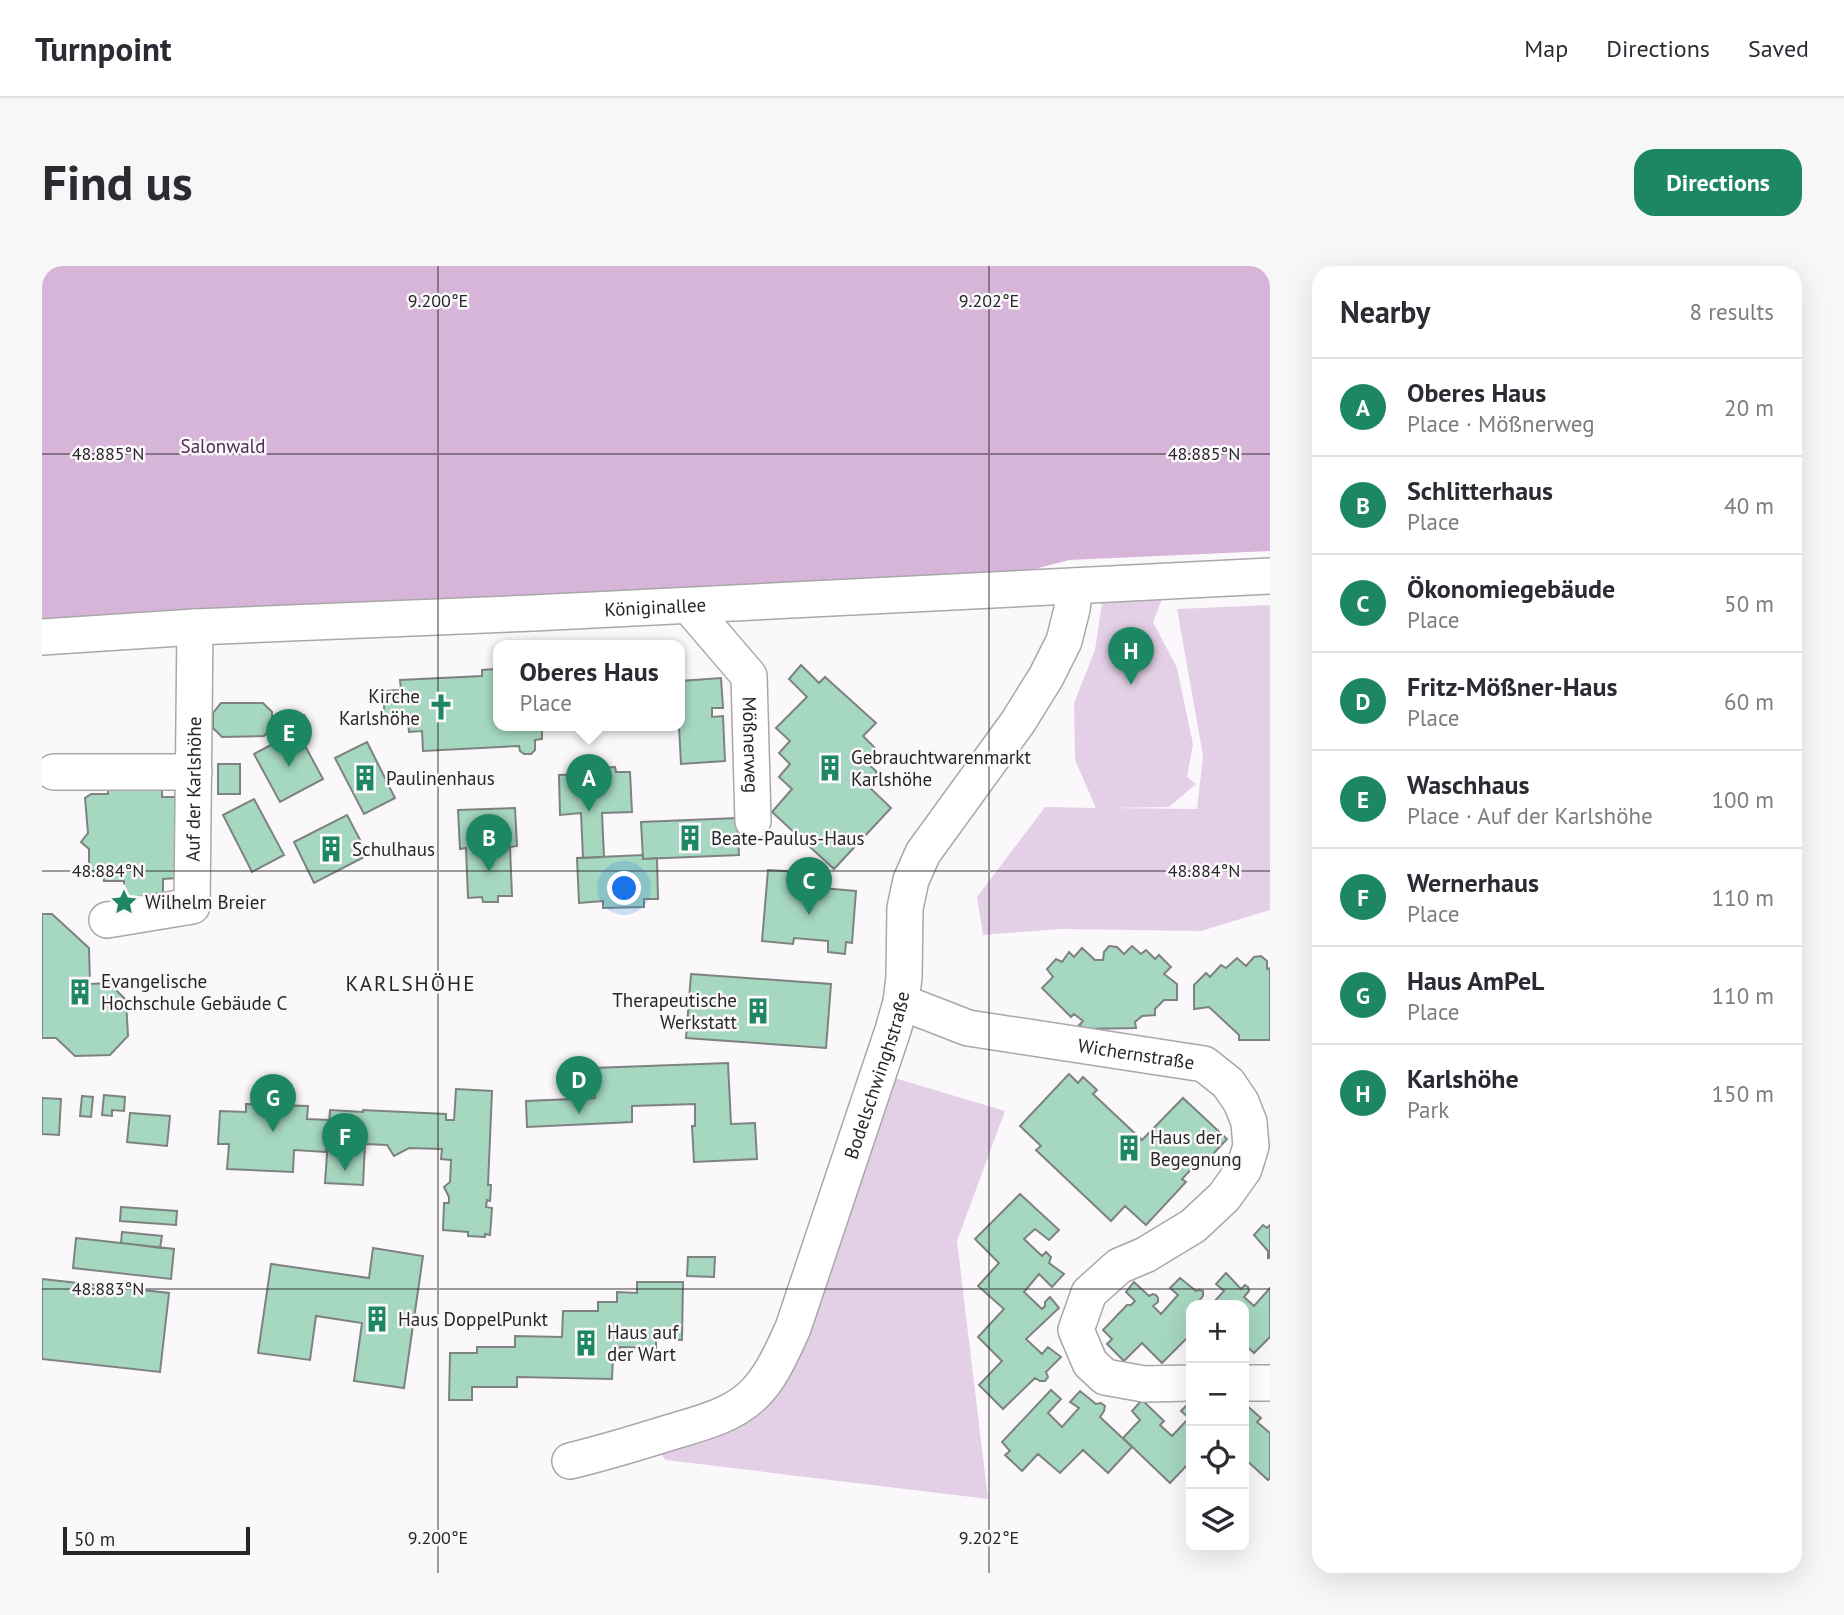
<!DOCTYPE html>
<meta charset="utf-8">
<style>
:root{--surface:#fff;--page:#f7f7f7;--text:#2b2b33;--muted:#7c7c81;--line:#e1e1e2;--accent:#1d8763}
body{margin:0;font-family:"PT Sans",sans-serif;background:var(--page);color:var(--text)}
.controls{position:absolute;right:21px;bottom:21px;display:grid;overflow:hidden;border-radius:14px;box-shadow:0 7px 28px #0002}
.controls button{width:63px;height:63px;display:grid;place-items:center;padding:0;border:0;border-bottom:2px solid var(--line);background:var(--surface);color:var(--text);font:35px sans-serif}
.scale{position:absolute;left:21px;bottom:18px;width:187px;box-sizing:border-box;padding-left:7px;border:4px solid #282628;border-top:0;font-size:19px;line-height:24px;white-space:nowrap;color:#282628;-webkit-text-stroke:5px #fbf8fb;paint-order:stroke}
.you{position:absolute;left:583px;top:623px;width:24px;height:24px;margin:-18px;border:5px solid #fff;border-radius:50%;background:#1a73e8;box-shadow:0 0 0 10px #1a73e833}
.badge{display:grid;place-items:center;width:46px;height:46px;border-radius:50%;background:var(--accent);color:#fff;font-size:23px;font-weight:700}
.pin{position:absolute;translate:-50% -58px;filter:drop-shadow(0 2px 4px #0008)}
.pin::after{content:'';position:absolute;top:37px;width:24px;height:21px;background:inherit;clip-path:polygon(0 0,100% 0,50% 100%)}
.popup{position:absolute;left:451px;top:374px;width:192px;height:91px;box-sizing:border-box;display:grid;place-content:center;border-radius:14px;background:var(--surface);filter:drop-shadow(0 2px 5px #0005);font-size:23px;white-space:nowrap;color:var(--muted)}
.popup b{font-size:26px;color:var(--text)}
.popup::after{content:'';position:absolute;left:50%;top:100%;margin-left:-14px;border:14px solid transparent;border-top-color:var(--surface)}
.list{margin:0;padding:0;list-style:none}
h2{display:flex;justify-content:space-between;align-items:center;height:91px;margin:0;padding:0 28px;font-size:30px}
h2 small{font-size:23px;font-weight:400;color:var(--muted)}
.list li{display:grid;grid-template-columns:46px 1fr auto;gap:21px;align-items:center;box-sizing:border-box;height:98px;padding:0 28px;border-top:2px solid var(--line)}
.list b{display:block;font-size:26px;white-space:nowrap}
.list p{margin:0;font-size:23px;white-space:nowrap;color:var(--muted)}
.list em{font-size:23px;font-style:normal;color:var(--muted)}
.icon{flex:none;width:38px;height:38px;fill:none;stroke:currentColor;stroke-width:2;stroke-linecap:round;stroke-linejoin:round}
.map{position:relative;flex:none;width:1228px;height:1307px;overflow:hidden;border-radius:21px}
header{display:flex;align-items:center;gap:42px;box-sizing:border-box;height:98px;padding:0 35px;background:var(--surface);border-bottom:2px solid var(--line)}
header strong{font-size:33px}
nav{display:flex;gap:38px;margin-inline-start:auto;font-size:24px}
.intro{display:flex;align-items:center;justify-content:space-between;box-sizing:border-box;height:168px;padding:0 42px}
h1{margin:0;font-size:49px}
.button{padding:18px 32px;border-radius:21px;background:var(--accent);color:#fff;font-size:24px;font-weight:700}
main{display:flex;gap:42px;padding:0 42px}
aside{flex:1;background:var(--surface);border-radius:21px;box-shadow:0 7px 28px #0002}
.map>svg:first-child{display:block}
</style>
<header>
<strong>Turnpoint</strong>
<nav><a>Map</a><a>Directions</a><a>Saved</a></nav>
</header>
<div class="intro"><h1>Find us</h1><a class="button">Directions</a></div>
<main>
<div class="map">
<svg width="1228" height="1307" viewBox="0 0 1228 1307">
<rect width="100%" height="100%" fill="#fbf8fb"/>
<path fill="#e4d0e6" d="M1122 328 1111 356 1135 402 1151 478 1145 511 1154 518 1127 541 1066 542 1155 543 1161 490 1135 343 1228 339V644L1159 665 1019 663 941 669 935 631 1003 541 1054 542 1033 494 1032 437 1053 384 1061 331Z
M846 810 963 845 915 975 946 1233 624 1194 612 1180 704 1148Z"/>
<path fill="#d6b5d8" d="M0 0H1228V285L1027 294 943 316 0 368Z"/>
<path fill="#a6d7c0" stroke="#7e8280" stroke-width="2" d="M759 399 777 417 783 411 834 457 821 470 834 483 823 495 835 506 824 518 849 542 792 603 730 546 750 523 737 511 748 498 737 487 748 475 734 462 765 431 747 413Z
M452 403V409H456V460H500V473L493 474V484L489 488H482L478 485 477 480 381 485 380 465 367 466 366 457 343 458 341 425 359 424 358 414 440 410V404Z
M679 412 681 442H670V451L681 450 683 495 639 498 637 460H638V415Z
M179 437H221L230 446V461L222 470 180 471 171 462V447Z
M262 449 268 459 250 468 245 457Z
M255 465 281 513 238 536 212 488Z
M325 476 353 532 322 548 293 492Z
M176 498H198V528H176Z
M573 501 574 506H588L590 546 560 547 562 591 541 592 539 547 518 549 517 509 547 508V502Z
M71 520 120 523V531H135V612L121 613V627L112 635H91L82 627V615H62L61 609H54L47 602V583L39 576 46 567 43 532 49 528H66V525Z
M212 533 242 589 210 606 181 549Z
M473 542 475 580 468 581 470 630H456V636H441L440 631 426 632 424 582 418 583 416 544Z
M305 549 326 589 272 617 252 576Z
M695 552 697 589 601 593 599 556Z
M601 589V593L615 592 616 633H602V641L561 642V635L537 637 535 592Z
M726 604 757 606 756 620 814 625 810 677 804 676 803 688 786 686V675L752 672 751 678 720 675Z
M0 648H10L47 682 48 718 67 717 84 734 86 770 68 789 33 790 14 772H0Z
M1067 680 1075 681 1082 688 1090 680 1099 688 1104 684 1113 693 1117 689 1129 701 1122 708 1135 718V734H1122L1113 743V749L1100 750 1093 756 1094 762 1043 763 1037 759 1041 755 1032 748 1029 751 1000 722 1011 711 1005 703 1014 693 1020 696 1027 686 1032 691 1040 682 1053 694H1061L1062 686Z
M1219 690 1225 695V703L1228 702V774H1197V769L1167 741 1152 743V719L1164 707 1168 711 1179 699 1184 702 1195 692 1204 700 1212 691Z
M649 708 789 718 784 782 644 772Z
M686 797 689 858 713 857 715 893 652 896 650 860H653V838L590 840V856L485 861 484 835 553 832 551 802Z
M1027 808 1036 817 1041 811 1055 824 1051 828 1100 874 1141 832 1185 873 1158 902 1154 898 1140 913 1144 916 1104 959 1083 940 1069 955 994 884 999 880 978 860Z
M414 823 450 825 446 919H449L448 935 445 934 444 941 450 942 448 969 443 968V971L426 970V966L401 964 402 937H407V931L402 921 408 916 409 894 399 893 400 883 367 882 352 890 345 879 323 878 321 919 283 917 288 844 321 846V844L404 848V854H412Z
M62 829 83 831 82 845 70 844V850L60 849Z
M40 830 51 831 49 851 38 850Z
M0 832 19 833 17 869 0 868Z
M204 838 266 840 265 853 287 854 284 886 252 884 251 906 185 903 187 878H176L178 845 204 846Z
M88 847 128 850 125 880 85 876Z
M978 928 1017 964 1007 974 993 963 982 973 1000 990 1004 986 1009 991 1007 997 1022 1008 1010 1021 997 1008 982 1026 1000 1043 1003 1040V1036L1008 1031 1017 1042 984 1073 1000 1088 1006 1081 1019 1091 1004 1106 1006 1111 1003 1115H998L993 1112 961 1143 937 1119 960 1095 936 1071 962 1043 936 1020 957 997 933 973Z
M79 941 135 945 134 959 78 955Z
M1221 959 1225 962 1228 959V992H1226V985L1212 969Z
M80 966 120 970 118 982 79 977Z
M34 972 132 983 129 1013 31 1002Z
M331 982 381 990 362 1122 312 1115 320 1057 274 1050 268 1094 216 1087 229 998 327 1012Z
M646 991H673L672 1011 645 1010Z
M1184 1007 1199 1023 1203 1019 1206 1021 1207 1025 1202 1031 1212 1040 1228 1022V1071L1212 1087 1202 1078V1039H1169L1182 1025 1174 1018Z
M1138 1012 1154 1025 1157 1024 1161 1025V1030L1157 1035 1161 1039H1149V1076L1145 1072 1120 1097 1100 1077 1082 1095 1065 1078 1070 1073 1061 1064 1085 1039H1089L1093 1035 1084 1026 1092 1016 1107 1030 1111 1028 1114 1029 1116 1032V1036L1111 1040 1119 1048 1136 1029 1128 1022Z
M0 1013 127 1027 118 1106 0 1093Z
M595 1016H641L640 1074 614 1073V1082L578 1081V1092H571L570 1113 475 1111V1121H430V1134H407L408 1087H435V1081H473V1070L520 1071 521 1045H556V1036H575V1026L595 1027Z
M1009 1124 1019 1133 1006 1147 1020 1161 1037 1142 1028 1136 1038 1125 1054 1138 1059 1137 1063 1140 1062 1145 1058 1151 1090 1181 1066 1207 1041 1184 1018 1207 996 1188 980 1205 963 1189 968 1185 960 1176Z
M1100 1134 1122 1155 1118 1159 1130 1170 1147 1152 1139 1145 1149 1135V1195L1128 1217 1081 1172 1098 1154 1090 1145Z
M1202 1137 1219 1152 1215 1156 1228 1167V1212L1226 1214 1202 1192Z"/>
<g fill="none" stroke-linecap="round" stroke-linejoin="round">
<g stroke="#aaa7aa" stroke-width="38">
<g id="minor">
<path id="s1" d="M647 340 707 410 711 555"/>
<path id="s2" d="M0 371 153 361 491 347 1228 310"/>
<path d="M12 506H152"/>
<path id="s3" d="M65 654 150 640 153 361"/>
<path id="s4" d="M859 736 926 762 1162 798 1186 817 1199 836 1207 856 1209 880 1202 903 1182 931 1151 960 1103 989 1077 1000 1047 1027 1034 1064 1048 1097 1063 1111 1102 1118 1149 1117"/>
<path d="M1202 1117H1228"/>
<path id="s5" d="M528 1195C561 1187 594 1177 626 1167 655 1158 687 1151 709 1131 729 1113 740 1086 751 1062L851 764 859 736 862 711 863 642 869 614 881 587 976 456 1004 411 1022 375 1030 343 1033 320"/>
</g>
</g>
<use href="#minor" stroke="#fff" stroke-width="35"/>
</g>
<path fill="none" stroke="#282628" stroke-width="2" stroke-opacity="0.45" d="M396 0V1307M947 0V1307M0 188H1228M0 605H1228M0 1023H1228"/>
<defs>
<g id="church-bare" transform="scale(2.1)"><path d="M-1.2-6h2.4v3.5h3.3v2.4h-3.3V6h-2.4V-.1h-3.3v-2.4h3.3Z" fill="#1d8763" stroke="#fbf8fb" stroke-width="2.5" paint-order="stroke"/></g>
<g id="building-bare" transform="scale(2.1)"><path d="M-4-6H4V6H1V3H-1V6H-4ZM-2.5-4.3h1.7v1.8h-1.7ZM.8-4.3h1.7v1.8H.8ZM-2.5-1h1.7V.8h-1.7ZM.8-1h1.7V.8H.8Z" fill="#1d8763" stroke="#fbf8fb" stroke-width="2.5" paint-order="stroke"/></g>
<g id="sight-bare" transform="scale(2.1)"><path d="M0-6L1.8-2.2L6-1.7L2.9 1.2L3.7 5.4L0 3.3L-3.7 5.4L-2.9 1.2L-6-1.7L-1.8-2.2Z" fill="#1d8763" stroke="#fbf8fb" stroke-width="2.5" paint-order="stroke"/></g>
</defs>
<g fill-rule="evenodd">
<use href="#church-bare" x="399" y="441"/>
<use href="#building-bare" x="788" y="502"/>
<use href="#building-bare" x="323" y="512"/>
<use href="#building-bare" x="648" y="572"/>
<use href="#building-bare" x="289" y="583"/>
<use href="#sight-bare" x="82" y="636"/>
<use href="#building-bare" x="38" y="726"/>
<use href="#building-bare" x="716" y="745"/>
<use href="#building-bare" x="1087" y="882"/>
<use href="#building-bare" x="335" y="1053"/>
<use href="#building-bare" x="544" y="1077"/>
</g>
<g text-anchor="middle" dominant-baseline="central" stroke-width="5" stroke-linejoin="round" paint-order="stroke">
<g font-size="19" fill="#532957" stroke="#fbf8fb">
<text x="181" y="180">Salonwald</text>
</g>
<g font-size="19" fill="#282628" stroke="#fbf8fb">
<text stroke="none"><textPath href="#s2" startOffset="614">Königinallee</textPath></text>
<text stroke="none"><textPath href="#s1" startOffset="161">Mößnerweg</textPath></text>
<text stroke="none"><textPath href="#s3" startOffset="203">Auf der Karlshöhe</textPath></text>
<text stroke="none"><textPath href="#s4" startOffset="242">Wichernstraße</textPath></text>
<text stroke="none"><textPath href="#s5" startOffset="541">Bodelschwinghstraße</textPath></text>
</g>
<g font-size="19" fill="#282628" stroke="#fbf8fb" text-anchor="start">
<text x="378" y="430" text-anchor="end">Kirche<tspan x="378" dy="22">Karlshöhe</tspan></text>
<text x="809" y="491">Gebrauchtwarenmarkt<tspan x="809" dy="22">Karlshöhe</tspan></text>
<text x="344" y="512">Paulinenhaus</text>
<text x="669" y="572">Beate-Paulus-Haus</text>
<text x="310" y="583">Schulhaus</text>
<text x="103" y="636">Wilhelm Breier</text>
<text x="59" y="715">Evangelische<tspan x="59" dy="22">Hochschule Gebäude C</tspan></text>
<text x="695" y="734" text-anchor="end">Therapeutische<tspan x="695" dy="22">Werkstatt</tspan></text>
<text x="1108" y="871">Haus der<tspan x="1108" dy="22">Begegnung</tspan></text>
<text x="356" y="1053">Haus DoppelPunkt</text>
<text x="565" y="1066">Haus auf<tspan x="565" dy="22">der Wart</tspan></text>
</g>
<g font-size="21" letter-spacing="2" fill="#282628" stroke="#fbf8fb">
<text x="369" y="717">KARLSHÖHE</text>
</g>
</g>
<g font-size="18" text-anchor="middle" fill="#282628" stroke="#fbf8fb" stroke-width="5" stroke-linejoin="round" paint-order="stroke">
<text x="396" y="41">9.200°E</text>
<text x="947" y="41">9.202°E</text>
<text x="66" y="194">48.885°N</text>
<text x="1162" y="194">48.885°N</text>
<text x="66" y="611">48.884°N</text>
<text x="1162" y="611">48.884°N</text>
<text x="66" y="1029">48.883°N</text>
<text x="396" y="1278">9.200°E</text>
<text x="947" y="1278">9.202°E</text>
</g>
</svg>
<div class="controls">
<button>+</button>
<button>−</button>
<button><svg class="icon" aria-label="locate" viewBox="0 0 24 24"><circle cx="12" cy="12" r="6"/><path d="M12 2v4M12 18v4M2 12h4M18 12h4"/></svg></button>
<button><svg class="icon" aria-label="layers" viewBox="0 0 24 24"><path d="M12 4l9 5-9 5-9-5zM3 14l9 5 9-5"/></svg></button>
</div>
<div class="scale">50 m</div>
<div class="you"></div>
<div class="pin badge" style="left:547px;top:546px">A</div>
<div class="popup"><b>Oberes Haus</b>Place</div>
<div class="pin badge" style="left:447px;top:606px">B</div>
<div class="pin badge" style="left:767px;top:649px">C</div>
<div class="pin badge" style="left:537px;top:848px">D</div>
<div class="pin badge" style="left:247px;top:501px">E</div>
<div class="pin badge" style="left:303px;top:905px">F</div>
<div class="pin badge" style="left:231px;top:866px">G</div>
<div class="pin badge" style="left:1089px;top:419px">H</div>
</div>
<aside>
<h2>Nearby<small>8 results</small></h2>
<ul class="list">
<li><span class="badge">A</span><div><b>Oberes Haus</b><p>Place · Mößnerweg</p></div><em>20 m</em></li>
<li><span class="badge">B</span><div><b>Schlitterhaus</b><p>Place</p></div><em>40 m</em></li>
<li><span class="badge">C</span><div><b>Ökonomiegebäude</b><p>Place</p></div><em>50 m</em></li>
<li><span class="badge">D</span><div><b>Fritz-Mößner-Haus</b><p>Place</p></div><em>60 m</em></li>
<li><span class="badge">E</span><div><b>Waschhaus</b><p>Place · Auf der Karlshöhe</p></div><em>100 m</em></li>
<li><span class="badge">F</span><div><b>Wernerhaus</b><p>Place</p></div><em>110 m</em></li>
<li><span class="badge">G</span><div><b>Haus AmPeL</b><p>Place</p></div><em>110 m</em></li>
<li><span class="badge">H</span><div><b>Karlshöhe</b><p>Park</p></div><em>150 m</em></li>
</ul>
</aside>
</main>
